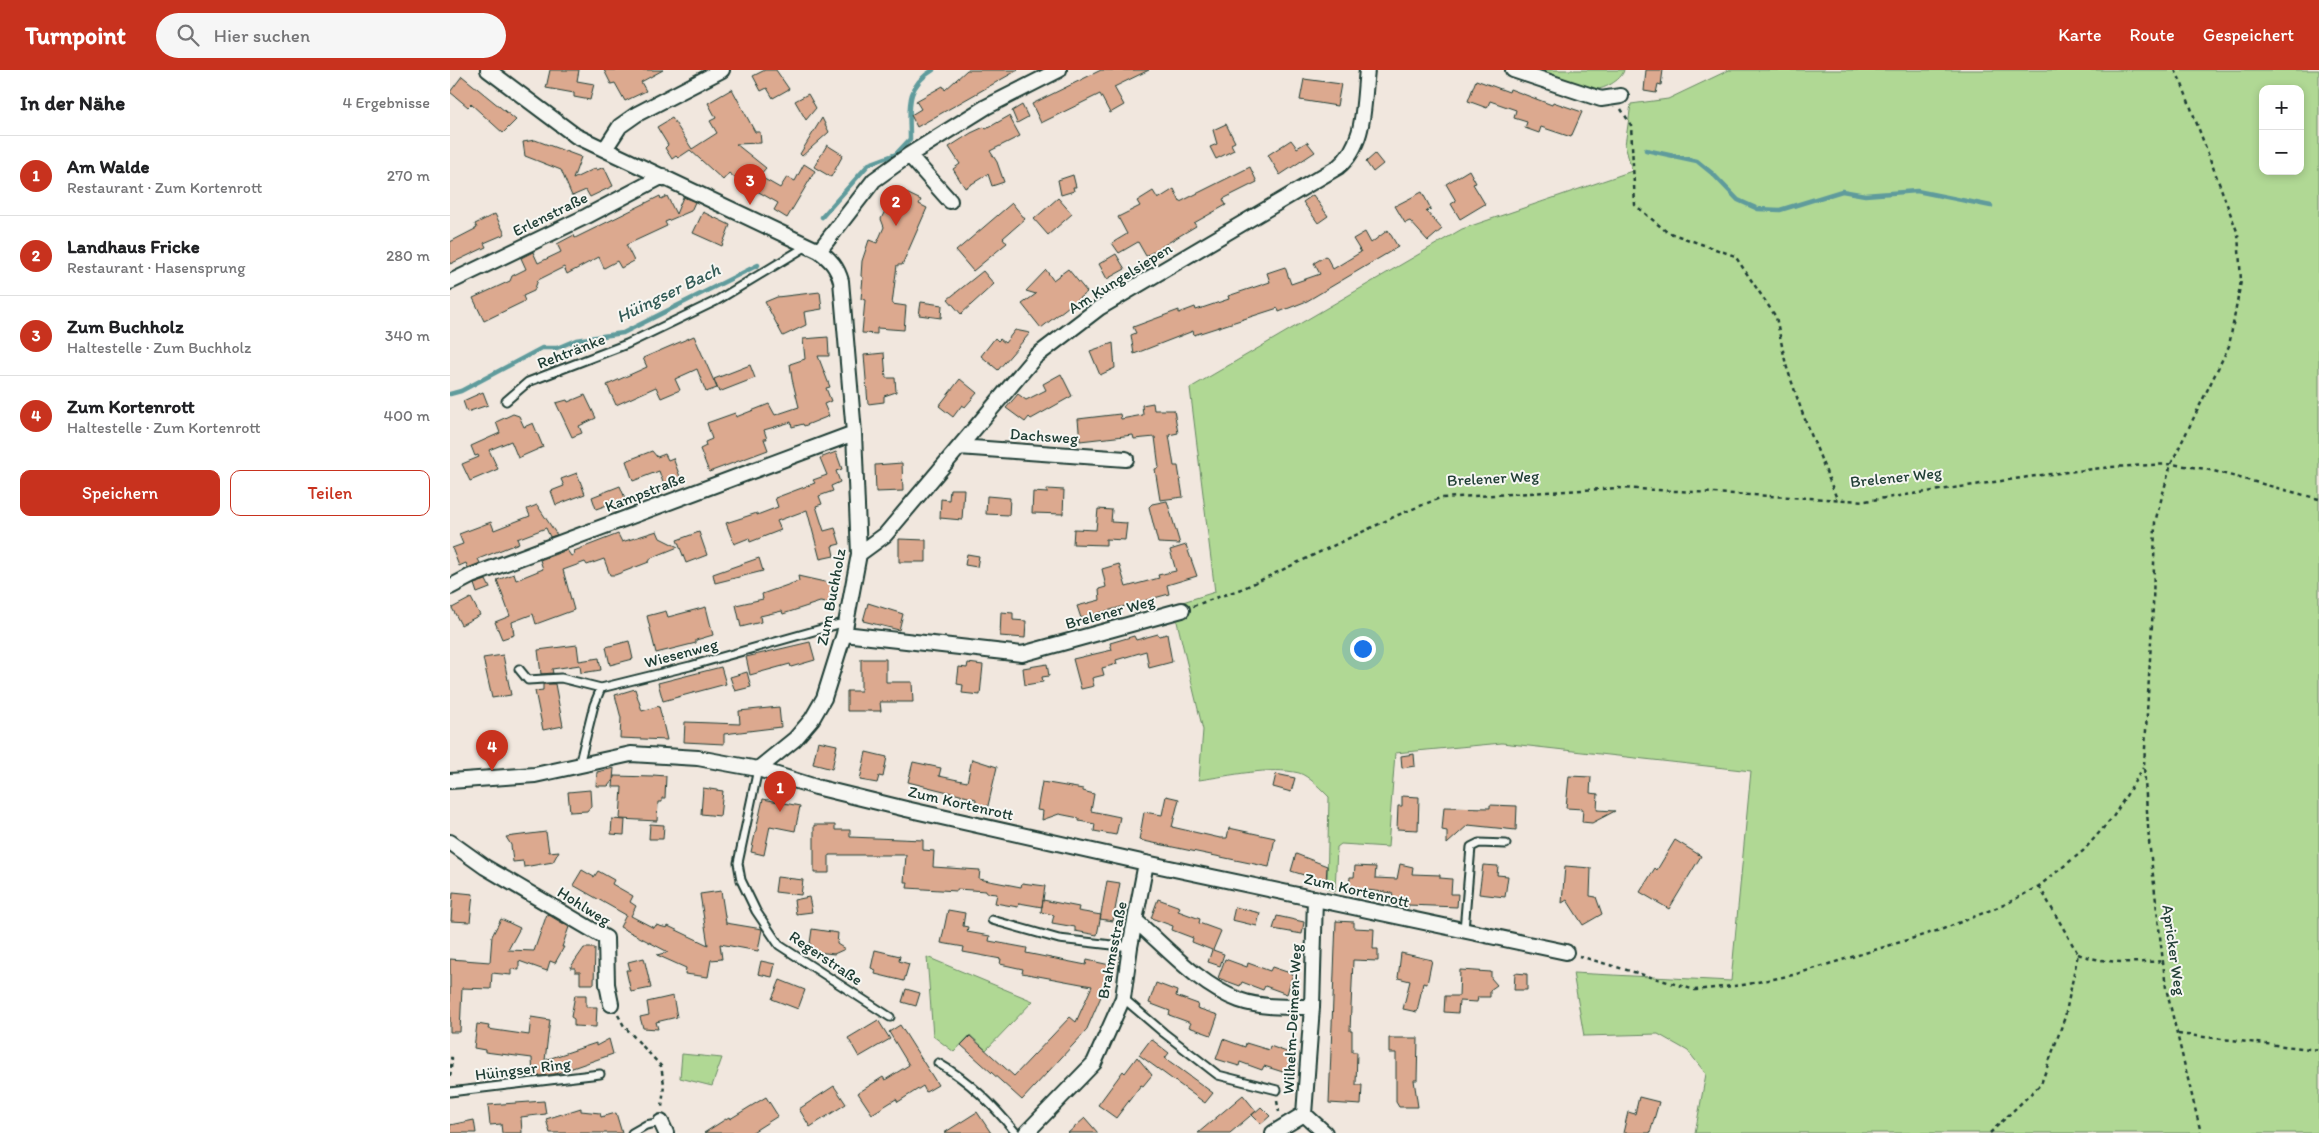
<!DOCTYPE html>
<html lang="de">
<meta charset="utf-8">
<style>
:root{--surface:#fff;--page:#f6f6f6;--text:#202124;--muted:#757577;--line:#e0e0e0;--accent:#c8321e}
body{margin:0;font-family:Itim,sans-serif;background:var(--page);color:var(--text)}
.controls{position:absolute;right:15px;top:15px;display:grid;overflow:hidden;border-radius:10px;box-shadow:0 2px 8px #0003}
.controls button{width:45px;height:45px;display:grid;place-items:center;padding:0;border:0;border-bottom:1px solid var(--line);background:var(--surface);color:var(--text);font:25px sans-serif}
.you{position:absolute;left:912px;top:578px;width:18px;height:18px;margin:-12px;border:4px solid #fff;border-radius:50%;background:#1a73e8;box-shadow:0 0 0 8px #1a73e833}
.badge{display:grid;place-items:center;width:32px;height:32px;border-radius:50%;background:var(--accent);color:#fff;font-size:16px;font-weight:700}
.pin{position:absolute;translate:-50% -41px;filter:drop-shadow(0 1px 2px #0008)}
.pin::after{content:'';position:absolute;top:26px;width:18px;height:15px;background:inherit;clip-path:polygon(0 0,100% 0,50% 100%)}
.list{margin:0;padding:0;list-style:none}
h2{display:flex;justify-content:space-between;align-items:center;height:65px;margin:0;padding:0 20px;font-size:21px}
h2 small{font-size:16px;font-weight:400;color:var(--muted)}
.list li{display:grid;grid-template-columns:32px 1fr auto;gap:15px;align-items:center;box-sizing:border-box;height:80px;padding:0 20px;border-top:1px solid var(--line)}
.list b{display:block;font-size:19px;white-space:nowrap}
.list p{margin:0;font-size:16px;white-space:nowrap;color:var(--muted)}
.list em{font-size:16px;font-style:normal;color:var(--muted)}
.actions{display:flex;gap:10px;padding:15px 20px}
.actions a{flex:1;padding:11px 0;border:1px solid var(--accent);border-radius:10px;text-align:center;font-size:18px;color:var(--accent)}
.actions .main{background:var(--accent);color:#fff}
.icon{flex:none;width:28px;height:28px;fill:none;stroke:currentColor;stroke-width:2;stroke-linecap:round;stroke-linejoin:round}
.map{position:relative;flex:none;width:1869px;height:1063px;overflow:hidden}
header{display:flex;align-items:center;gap:30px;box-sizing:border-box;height:70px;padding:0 25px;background:var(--accent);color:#fff}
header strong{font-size:24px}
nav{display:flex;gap:28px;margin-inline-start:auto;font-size:18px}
.search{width:350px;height:45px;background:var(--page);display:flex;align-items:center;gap:12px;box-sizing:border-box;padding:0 18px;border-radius:28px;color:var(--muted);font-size:19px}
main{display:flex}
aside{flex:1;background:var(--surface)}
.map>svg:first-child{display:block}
</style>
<header>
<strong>Turnpoint</strong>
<div class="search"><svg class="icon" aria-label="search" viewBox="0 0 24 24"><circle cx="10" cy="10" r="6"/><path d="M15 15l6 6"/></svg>Hier suchen</div>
<nav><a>Karte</a><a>Route</a><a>Gespeichert</a></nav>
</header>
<main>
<aside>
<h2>In der Nähe<small>4 Ergebnisse</small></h2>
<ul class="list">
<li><span class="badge">1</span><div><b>Am Walde</b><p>Restaurant · Zum Kortenrott</p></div><em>270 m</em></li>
<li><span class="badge">2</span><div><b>Landhaus Fricke</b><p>Restaurant · Hasensprung</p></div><em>280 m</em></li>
<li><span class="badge">3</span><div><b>Zum Buchholz</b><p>Haltestelle · Zum Buchholz</p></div><em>340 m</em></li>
<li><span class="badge">4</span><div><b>Zum Kortenrott</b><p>Haltestelle · Zum Kortenrott</p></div><em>400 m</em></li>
</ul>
<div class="actions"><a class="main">Speichern</a><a>Teilen</a></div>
</aside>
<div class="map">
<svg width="1869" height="1063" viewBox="0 0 1869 1063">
<rect width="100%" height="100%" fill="#f1e7de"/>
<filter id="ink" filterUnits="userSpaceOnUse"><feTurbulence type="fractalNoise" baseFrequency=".02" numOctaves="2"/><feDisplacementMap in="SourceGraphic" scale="10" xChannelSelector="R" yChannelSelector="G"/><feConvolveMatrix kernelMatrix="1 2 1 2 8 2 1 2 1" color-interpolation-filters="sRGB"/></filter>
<g filter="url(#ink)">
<path fill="#b0d894" stroke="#688a64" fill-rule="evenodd" d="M1082 0H1174C1172 10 1152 21 1143 19 1122 15 1102 6 1082 0Z
M1279 0H1869V1063H1245L1256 1004 1238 981 1208 964 1134 966 1123 903 1281 911 1301 701 1052 673 945 683 938 777 891 774 887 777 885 821 877 819 879 727C872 720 859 706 849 703 820 696 779 706 749 710L753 660 723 535 765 522 740 318 1012 159 1182 101 1175 75 1181 34 1218 29ZM1813 19H1850V101H1813Z
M477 887 583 931 536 980 520 965 504 982 483 966Z
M232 984 272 988 262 1016 230 1008Z"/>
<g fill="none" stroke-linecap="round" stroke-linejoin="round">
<path stroke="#5f9b9c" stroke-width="4.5" d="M1196 80 1247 91 1263 104 1288 130 1308 139 1330 140 1392 121 1415 125 1467 121 1541 136
M372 147 419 94 446 84 460 69C460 39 454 17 483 0
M0 324 11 321 92 278H107L126 270 173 263 308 195"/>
</g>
<path fill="#dca98f" stroke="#1f3d34" d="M100 0H129L127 11 144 14 140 30 124 27V23L96 18Z
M154 0H213L191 12 196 21 175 31 165 13 161 14Z
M315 0H326L339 19 323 28 317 18 311 21 303 6Z
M517 0H568L467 57 461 45 471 39 466 31 493 16 495 20Z
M651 0H699L664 17 674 35 660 43 650 24 591 53 582 34Z
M1196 0H1213L1211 15 1208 14 1206 23 1194 21Z
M12 6 66 50 53 63 21 34 18 37 0 22Z
M854 9 891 14 887 36 850 30Z
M1026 10 1059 22 1060 19 1102 35 1103 32 1132 42 1121 67 1091 57 1089 63 1075 58 1077 52 1064 48 1066 40 1040 31 1037 38 1018 31Z
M282 19 305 62H310L311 73 286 74 316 98 309 106 330 118 337 107 345 111 354 94 365 101 337 148 324 140 328 133 300 117 298 119 279 103 273 110 240 80 228 88 226 86 222 89 215 78 218 75 207 57 222 48 242 79 267 63 260 51 266 48 258 33Z
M358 24 366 38 356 50 345 31Z
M572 35 578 47 567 53 562 41Z
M559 46 570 66 540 81 547 92 554 112 542 116 538 104 515 118 503 99 510 94 499 77 521 63 534 57 536 59Z
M372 48 379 62 352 86 350 84Z
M776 54 785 72 781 74 784 80 766 89 760 77 767 74 763 60Z
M85 70 131 87 123 109 146 98 147 100 154 97 163 116 140 127 136 120 122 126 111 100 75 86 73 72Z
M841 70 847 78 857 72 865 82 830 105 818 85Z
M377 75 393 85 381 107 364 97Z
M925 84 933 94 923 102 916 92Z
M800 97 807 112 773 129 776 135 744 153 746 156 696 186 688 172 669 183 662 173 677 164 668 147 690 136 687 131 703 121 708 129 724 119 730 132Z
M1019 100 1026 113 1023 114 1035 134 1010 149 1001 134 1006 131 996 114Z
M623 105 626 117H623L624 121 611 125 608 110Z
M446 118 471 130 469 134 477 138 452 195H447L442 234 456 236 454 260 427 258V264L412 263 415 230 411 229 413 207 411 206 412 191 419 170 427 173 434 157 431 149Z
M972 122 981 139 976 141 992 159 978 171 960 151 955 153 945 136Z
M863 125 878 146 868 153 853 132Z
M210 126 211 129 217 126 226 144 233 127 245 132 241 141 215 152 217 156 176 175 184 191 171 198 167 191 154 198 149 187 117 204 114 197 88 210 84 221 73 226 75 231 34 251 23 228 60 211 62 206 76 199 71 188 83 182 88 193 111 182 107 174 124 165 125 168Z
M608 128 622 144 598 165 584 149Z
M562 133 575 149 553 168 557 173 523 201 506 181Z
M253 142 280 155 272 176 243 163Z
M45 144 55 164 34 173 36 177 0 194V172L27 158 25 154Z
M938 160 948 177 857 231 829 242 828 238 744 265 743 261 684 284 681 265 686 263 683 257 729 240V243L745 237 746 240 779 229 778 226 820 212 817 203 835 197 841 214 870 204 864 193 876 186 883 199 911 182 903 169 915 162 921 173Z
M666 184 675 199 657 209 649 194Z
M618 199 637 222 591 258 572 234 586 224 576 221 596 200 603 210Z
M533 201 544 214 511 244 498 229Z
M370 222 372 239 354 242 356 255 333 266 315 232 327 227Z
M471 232 492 235 491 248 469 245Z
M565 260 580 263 548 300 531 286 545 268 548 271 550 269 555 273Z
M244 266 267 318 256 322 247 299 225 309 230 320 211 328 206 317 166 335 157 315 197 297 193 288Z
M378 267 379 286H368L380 317 376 318 381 331 374 334 379 346 354 356 353 354 342 357 341 352 314 360 317 369H314L318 380 259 402 250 379 256 376 255 372 262 369 257 353 285 343 286 347 319 334 325 345 349 337 342 309 340 294 355 289 353 269Z
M663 273 665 298 650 305 640 281Z
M434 283 436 308H445L446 322 434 326V332L418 334 414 285Z
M300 295 305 308 269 322 264 309Z
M611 304 622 326 581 349 579 347 575 352 556 338 568 324 576 330 596 320 593 314Z
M510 309 527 323 515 337 512 335 503 347 489 336Z
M33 322 38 335 17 342 13 331Z
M135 325 146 348 129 356 132 363 122 367 106 333 117 330 118 332Z
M703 333 704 340H724L728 363 719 365 724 396H728L733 427 710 430 705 399 709 398 705 367 684 369 683 365 630 371 628 349 670 344 671 349 693 345 692 335Z
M63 344 69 346 74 357 83 353 93 377 68 388 61 371 39 380 48 399 20 411 12 394 29 387 28 385 25 386 21 376 50 363 46 352Z
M202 381 207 387 215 384 218 390 223 388 232 412 215 418 209 401 183 411 176 391Z
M386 382 392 399 386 401 390 412 381 416 383 421 369 426 372 434 366 436 374 461 385 458 390 474 382 476 384 486 370 489 357 440 327 451 331 460 300 472 299 468 284 474 276 453 307 443V445L328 437 325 428 365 413 363 410 377 405 370 388Z
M452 393 453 421 426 422 425 395Z
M127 403 135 424 106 435 101 421 114 416 111 409Z
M170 416 177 433 162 438 160 434 146 439 142 427Z
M500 419H514L512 450 490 448 491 429 499 430Z
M597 419 614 420 613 444 582 443 583 422 597 423Z
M537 426 560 428 559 445 536 444Z
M717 431 730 474 708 473 699 437 702 434Z
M87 435 107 465 100 467 96 458 67 469 69 473 28 489 30 493 18 498 16 493 9 496 2 478 13 474 9 464 41 452 44 460 80 446 77 439Z
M648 439 662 440 661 452 677 453 675 470 656 469V475L623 474 624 459 646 460Z
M207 461 210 468 228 477 201 488 199 492 165 505H160L154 489 137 495 135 492 113 500 124 540 86 554 83 544 62 552 64 565 52 569 45 552 60 546 47 510 64 504 66 510 93 499 90 490 117 480 121 486 125 484 124 481 168 464 172 472Z
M249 462 257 485 236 493 227 470Z
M449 469 476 470V492H449Z
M736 475 747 506 717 515 719 524 631 548 627 536 650 530 649 519 656 517 652 499 669 494 676 517 709 508 708 505 726 501 720 480Z
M517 484 529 486 527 497 515 495Z
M309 488 313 501 265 513 263 504Z
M348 506 388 515 384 534 370 532 333 544 332 541 310 546 311 552 291 557 286 535 313 529 312 524 349 511Z
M36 510 40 518 27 523 24 514Z
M21 528 30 545 11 555 2 538Z
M418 533 453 544 449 560 413 551Z
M256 537 263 565 246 570V573L206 583 197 546 216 541 218 547Z
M551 542 563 543V550L576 551 575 568 550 566Z
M708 564 709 566 717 564 722 592 699 598 696 581 666 590 667 594 652 598 654 605 642 608 644 616 631 619 623 589 662 580 660 573 684 566 686 570Z
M179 571 183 589 160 595 156 577Z
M360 572 365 590 341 597 340 594 300 605 296 587Z
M127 575 129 591 149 588 151 600 131 603 130 595 102 599 103 603 91 604 88 580Z
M53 585 61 625 42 628 33 588Z
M411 589H436V612H462L463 632H430L431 641H397V621H411Z
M518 593 533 595 530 625 512 623 513 615 507 614 509 597 517 598Z
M597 594 599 606 592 607 593 612 575 615 573 598Z
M271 597 276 614 213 631 208 613Z
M297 602 301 617 285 621 280 607Z
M93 614H105L113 656 93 660 85 621 93 620Z
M185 619 192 641 209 636 217 670 170 668 171 648 165 625Z
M329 637 331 657 274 664V674L234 672 235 652 290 654 289 641Z
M368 671 387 675 382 699 363 694Z
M416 682 437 687 433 707 429 706 427 713 410 710Z
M964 684 965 696 952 698 951 686Z
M522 689 547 697 537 740 525 737 526 729 458 712 463 692 491 698 489 706 517 712Z
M164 698 163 710 158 716H146L147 702Z
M826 704 845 708 841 722 823 717Z
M203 705 216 706 215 728H212V732H208L207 751 170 749 172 717H163L164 706 203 707Z
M1119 706 1141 707 1140 723 1148 724 1147 740 1165 741 1142 753 1132 752 1133 739 1116 738Z
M592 712 633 719V721L644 724 641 741 670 747 666 765 644 761 645 754 629 751V748L609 744 592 750 593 741 587 740Z
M253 718 273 721 270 746 251 744Z
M140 720 141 736 137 741 120 742 118 722Z
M716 726 729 729 722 757 770 768H777L779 758 825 768 819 797 689 770 694 742 712 745Z
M952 726 969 727 968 760 947 759 948 736H952Z
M313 729 350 736 345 761 320 756 314 785 301 782Z
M1040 735 1067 736 1066 760 1018 755 997 774V761L992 760 994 737 1040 738Z
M162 749 175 750 174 765 161 764Z
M200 754 214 755 213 769H199Z
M364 755H385V760H400V767L473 770V780L484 781 483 797 530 800 529 809 571 817 572 813 595 816 592 837 569 833 568 837 545 833 547 824 536 823V821L507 819V821L457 818 458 812H454L456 785H379V803H364Z
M96 762 99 782 109 781 103 792 74 797 73 791 63 792 61 775 56 767Z
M1225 770 1251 786 1219 839 1190 822 1205 798 1207 800Z
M846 784 877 796 876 812 841 801Z
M950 794 963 797 962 804 990 805V808L1002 809 1001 824H1008L1007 837 958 835V838L940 834 943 823 899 818 900 807H904L905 796 926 797 925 808 947 809Z
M1033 795 1048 796 1047 805 1058 806 1055 827 1029 824Z
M1115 796 1141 798 1140 826 1146 827 1152 844 1133 855 1117 830 1112 833Z
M132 800 144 807 148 801 164 810 162 814 183 826 180 832 186 836 181 846 204 858 206 855 217 858 218 856 258 875 250 824 271 821 276 853 312 859 308 881 270 874 272 889 261 890 258 907 235 904 236 898 207 885 218 882 170 857 176 845 123 815Z
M327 807 353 810 351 825 325 822Z
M657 811 670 813 663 851 650 849Z
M3 822 23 824 20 852 1 851Z
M359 827 362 842 346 844 344 830Z
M708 829 730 837 728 841 750 849 749 853 771 861 763 880 774 884 770 896 758 892 762 880 742 872 743 868 722 860 723 856 701 848Z
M593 830 629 837 628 841 651 845 647 865 625 861V857L602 853 604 845 591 842Z
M785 837 810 843 807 856 782 850Z
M498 840 515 843 513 856 518 857 517 862 540 866 539 871 577 878 576 883 636 895 637 890 660 895 656 915 636 961 572 1030 511 975 520 966 564 1006 620 947 626 952 642 916 572 903 573 899 550 894 551 889 513 882 514 877 491 873Z
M97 844 119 857 112 877H114L105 893 100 891 97 901 69 891V900L61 899V905L42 903 41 919 12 918 10 962H0V889L40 892 42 866 51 849 70 858 58 880 84 881Z
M827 846 854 852 852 864 823 859Z
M886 851 904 852V858L924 859 923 879H928V891L903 890 900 961H902V982H907L906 1015H912L911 1035 879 1033Z
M362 859 388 863 387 874 395 879 384 884 359 881Z
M134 878H145L144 914H130V902H125V898H120Z
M425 880 450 886 449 891 459 894 454 911 425 904 426 900 421 898Z
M951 883 982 890 977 914 973 913 967 942 953 939 960 911 948 908Z
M194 888 201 918 181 922 176 900H180L178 892Z
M775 889 797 897 798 893 820 901 822 897 843 904 837 924 815 916 813 920 792 912 790 916 768 908Z
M311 891 325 894 322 907 308 904Z
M1010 900 1041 902V908L1047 915 1040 920V927H1028L1027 932 1009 931 1008 943 994 942 995 926H1009Z
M1065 903 1077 904V920H1064Z
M330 910 355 920 348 939 322 929Z
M706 913 727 921 726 926 748 934 747 938 768 945 761 965 739 957 741 953 719 945 720 941 699 933Z
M456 919 470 923 466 936 452 932Z
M125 925H136V937H147L146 957 124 956V949L121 947Z
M223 926 227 947 206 952 208 959 193 958 190 947 199 945 197 932Z
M81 947 100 950 95 990 146 973V976L159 969 163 984 105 1004 83 1007 82 988 35 982V980L24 978 27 954 39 956 38 959 79 965Z
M428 950 440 969 409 987 398 968Z
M450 955 488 1015 476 1022 473 1016 448 1032 446 1029 422 1044 408 1023 433 1007 435 1010 459 995 439 962Z
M939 968H968L967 1010H964L968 1037H949L946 1032V983H939Z
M701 969 719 983 715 988 763 1023 755 1033 689 985Z
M773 969 795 977 796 973 819 980 820 976 842 984 836 1003 814 996 812 1000 790 992 789 996 766 989Z
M687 987 702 1005 693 1016 691 1015 666 1048 648 1035 673 1001 675 1003Z
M384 1016 396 1034 360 1057 349 1039Z
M793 1025 806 1041 780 1063H748Z
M316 1027 328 1046 301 1063H254L279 1047 280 1049Z
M1189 1027 1209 1032 1200 1063H1173L1178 1042 1185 1044Z
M94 1031 96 1044 71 1047 72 1063H52L51 1054 40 1055 38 1035Z
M811 1037 820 1046 811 1054 802 1045Z
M131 1038V1041L150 1043 151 1047 166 1043 172 1063H100L96 1049Z
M527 1042 541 1063H494Z
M635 1048 648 1063H618Z
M24 1050 26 1063H0V1055Z"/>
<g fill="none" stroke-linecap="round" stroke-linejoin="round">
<g stroke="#1f3d34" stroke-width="11">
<path id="service" d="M56 331 78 312 177 274 266 231 357 176
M69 599 78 610 111 608 151 618
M129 695 144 635 151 618 240 596 396 552
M308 699 288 793 291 810 306 841 329 875 440 947
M542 850 609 869 680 877
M1014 860 1021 777 1029 773 1056 774
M673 928 714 963 768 1005 827 1020
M488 993C520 1011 543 1035 566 1063
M0 1022 150 1004
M182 1063 196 1055 211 1052"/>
</g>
<g stroke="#1f3d34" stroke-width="18">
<path id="minor" d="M38 0 126 66 369 181C381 190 387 197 391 211L404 363 409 484 394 564 374 628 362 649 345 669 308 699
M1063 0 1151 29 1171 26
M155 79 170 56 187 44 272 0
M459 85 500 131
M369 181 424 110 459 85 536 37 609 0
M0 212 137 146 213 106
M509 377 676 389
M409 484 435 465 585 287 649 238 888 97C916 74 913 34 917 0
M0 517 21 506 404 363
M394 564 572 584 732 540
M0 711 85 705 181 684 248 688 308 699 366 717 456 739 696 793 1116 882
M0 772 35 797 156 868 157 914 161 934
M865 828 862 937 854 1044 875 1063
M686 851C718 879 749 915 789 930 811 938 839 937 862 937
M211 1052 216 1063
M576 1063 644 993 673 928 680 877 696 793
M823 1063 854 1044"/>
</g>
<path stroke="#1f3d34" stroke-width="2.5" stroke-dasharray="4 4" stroke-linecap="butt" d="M1725 0 1732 14 1788 164 1791 211 1779 276 1721 394 1705 452 1703 536 1694 696 1699 771 1716 918 1751 1063
M1171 39 1181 55 1185 135 1217 162 1285 186 1326 247 1336 295 1352 342 1387 429
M743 536 794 518 948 445 990 428 1169 418 1415 431 1592 405 1661 397 1721 394 1756 399 1869 429
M1628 884C1655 894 1685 893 1713 891
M1129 886 1245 920 1293 915 1343 905 1493 859 1556 834 1589 816 1633 781 1663 747 1693 698
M168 945 174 956 211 996 214 1014 212 1038
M1728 964 1869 980
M0 988H2L0 1009
M827 1031 829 1042
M1540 1063 1591 1014 1615 947 1628 884 1589 816"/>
<use href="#service" stroke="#f6f6f2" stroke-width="7"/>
<use href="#minor" stroke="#f6f6f2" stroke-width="14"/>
</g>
</g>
<g text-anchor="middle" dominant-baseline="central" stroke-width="4" stroke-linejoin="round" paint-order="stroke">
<g font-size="16" fill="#1f3d34" stroke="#f6f6f2">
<text transform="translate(100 144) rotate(-26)">Erlenstraße</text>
<text transform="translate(670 208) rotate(-32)">Am Kungelsiepen</text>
<text transform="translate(121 281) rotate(-21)">Rehtränke</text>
<text transform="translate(594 366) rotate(4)">Dachsweg</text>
<text transform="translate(1446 407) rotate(-6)">Brelener Weg</text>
<text transform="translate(1043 408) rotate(-3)">Brelener Weg</text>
<text transform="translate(195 422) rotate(-21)">Kampstraße</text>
<text transform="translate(381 527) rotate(-79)">Zum Buchholz</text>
<text transform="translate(660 542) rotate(-15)">Brelener Weg</text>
<text transform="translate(231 583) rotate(-15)">Wiesenweg</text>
<text transform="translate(511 733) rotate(13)">Zum Kortenrott</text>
<text transform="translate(907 820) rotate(13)">Zum Kortenrott</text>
<text transform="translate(134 836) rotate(32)">Hohlweg</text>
<text transform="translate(662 880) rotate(-79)">Brahmsstraße</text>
<text transform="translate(1724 880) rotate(82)">Apricker Weg</text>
<text transform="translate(376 888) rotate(34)">Regerstraße</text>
<text transform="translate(842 949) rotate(-87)">Wilhelm-Deimen-Weg</text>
<text transform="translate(73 999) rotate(-7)">Hüingser Ring</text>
</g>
<g font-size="18" font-style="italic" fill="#345c57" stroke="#f6f6f2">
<text transform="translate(218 223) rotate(-26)">Hüingser Bach</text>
</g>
</g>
</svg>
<div class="controls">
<button>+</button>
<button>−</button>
</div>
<div class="you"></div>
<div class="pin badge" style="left:330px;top:742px">1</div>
<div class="pin badge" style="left:446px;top:156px">2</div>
<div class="pin badge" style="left:300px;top:135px">3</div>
<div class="pin badge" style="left:42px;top:701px">4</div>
</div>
</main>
